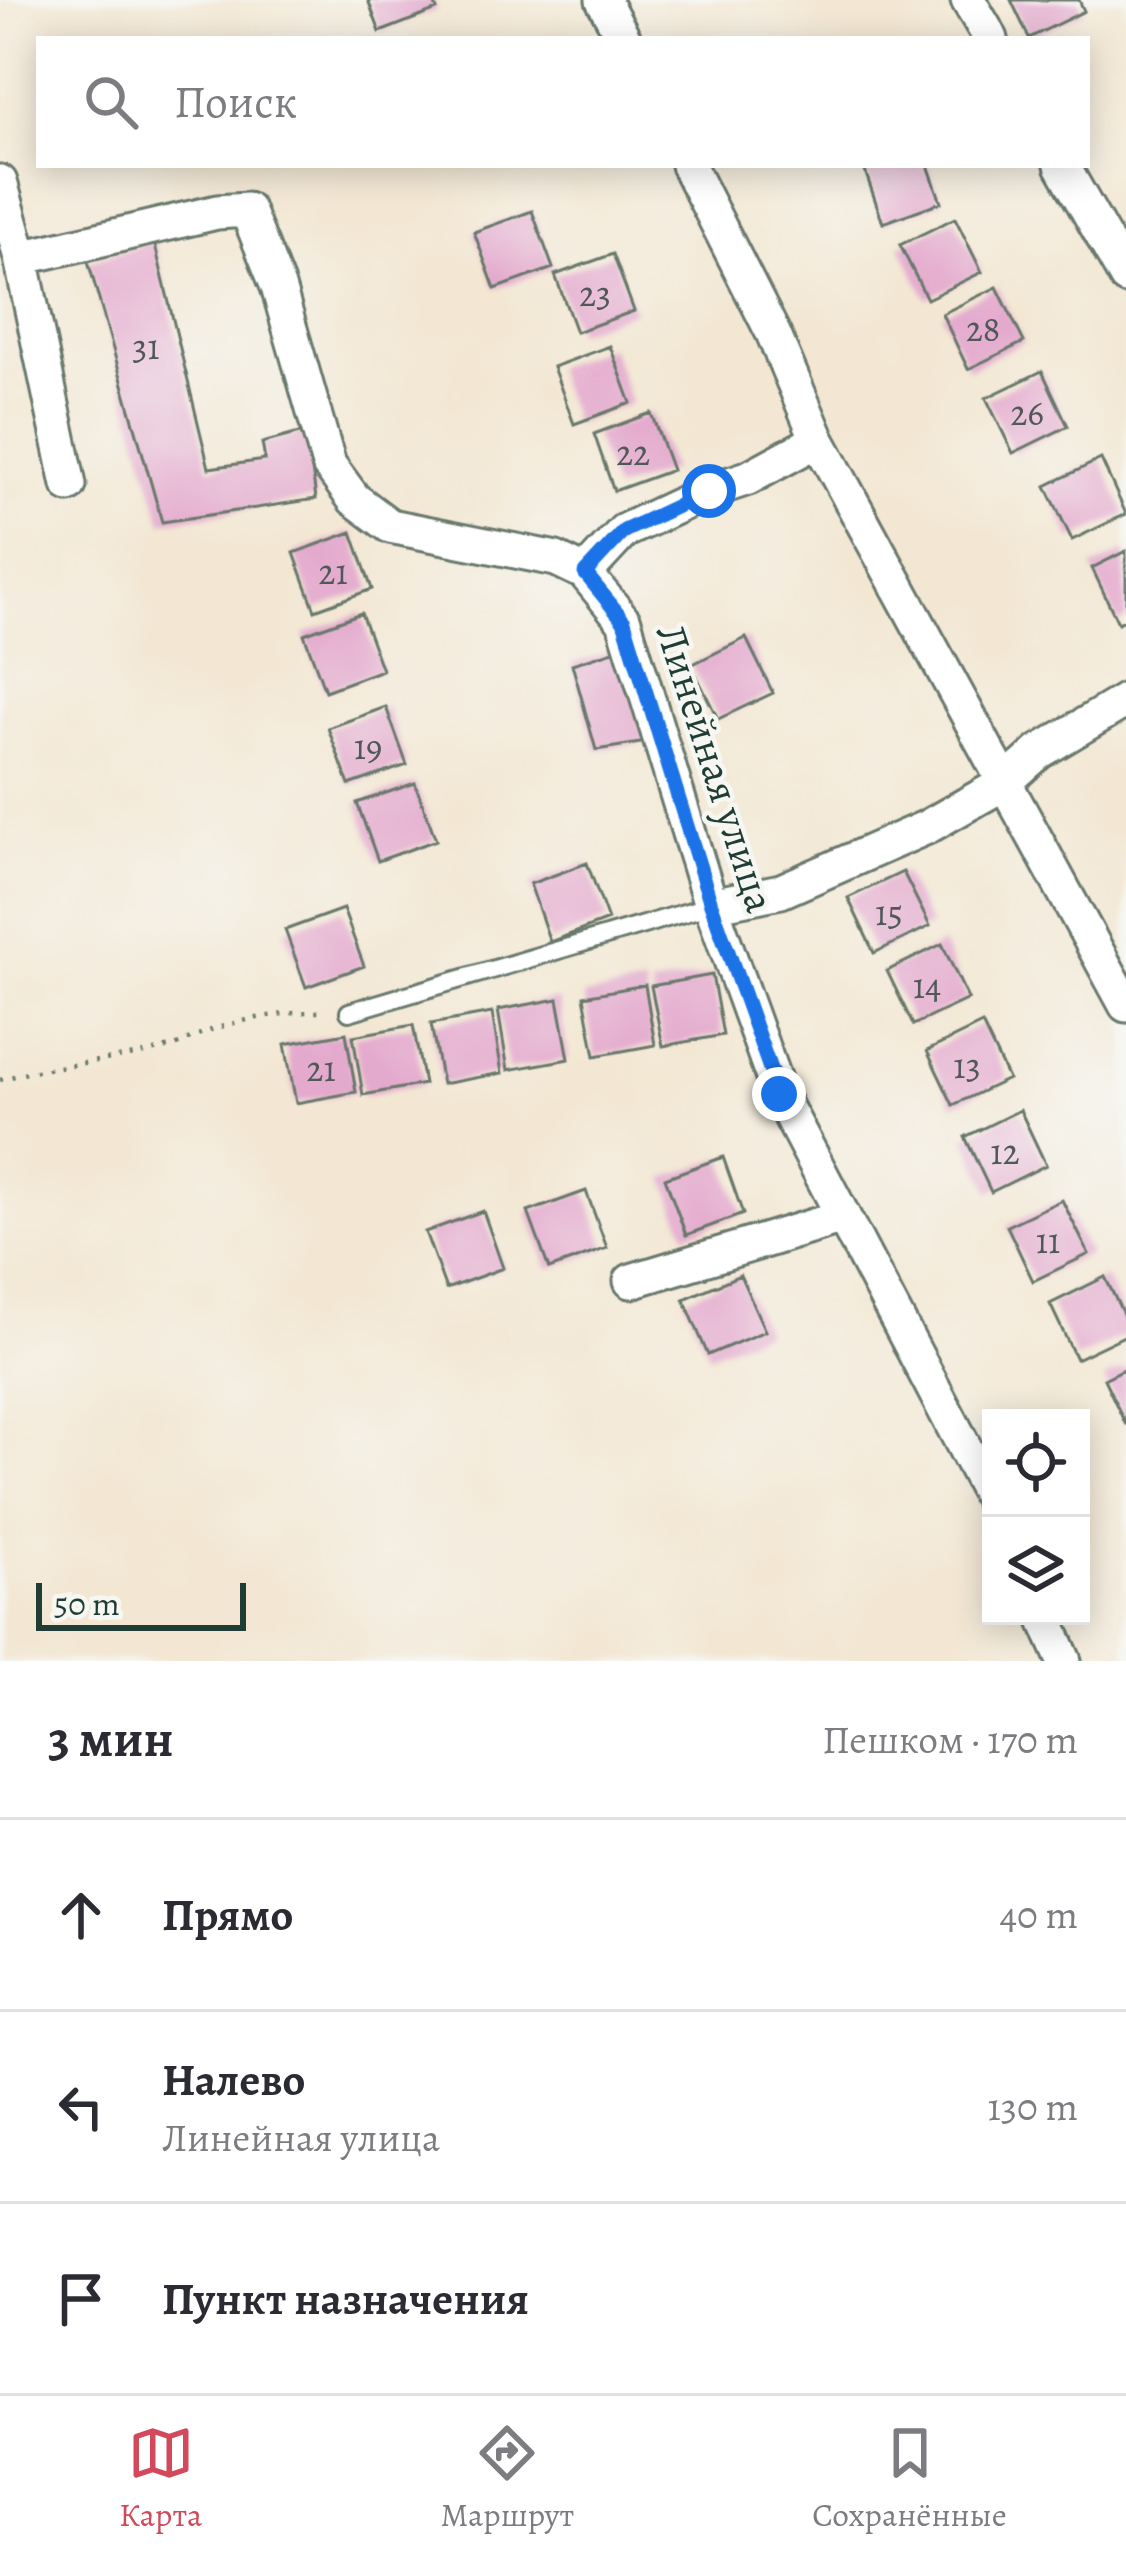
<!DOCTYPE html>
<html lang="ru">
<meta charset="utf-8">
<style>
:root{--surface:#fff;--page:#f7f7f7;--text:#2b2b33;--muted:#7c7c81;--line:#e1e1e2;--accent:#d1495b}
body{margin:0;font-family:Alegreya,serif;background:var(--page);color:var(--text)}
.controls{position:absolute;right:36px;bottom:36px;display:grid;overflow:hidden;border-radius:0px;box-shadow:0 6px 30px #0003}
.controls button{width:108px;height:108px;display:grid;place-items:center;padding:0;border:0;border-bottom:3px solid var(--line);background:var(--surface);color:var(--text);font:60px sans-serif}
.scale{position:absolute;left:36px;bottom:30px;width:210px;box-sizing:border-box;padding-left:12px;border:6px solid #1f3d34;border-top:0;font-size:33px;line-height:42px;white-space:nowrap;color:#1f3d34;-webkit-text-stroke:9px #f6f6f2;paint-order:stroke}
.stop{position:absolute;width:36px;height:36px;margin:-27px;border:9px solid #1a73e8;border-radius:50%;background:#fff}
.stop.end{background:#1a73e8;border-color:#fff;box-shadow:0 3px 12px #0008}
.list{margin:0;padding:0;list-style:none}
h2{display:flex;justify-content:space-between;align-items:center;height:156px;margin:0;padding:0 48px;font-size:51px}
h2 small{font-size:39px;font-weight:400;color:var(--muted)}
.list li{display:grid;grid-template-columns:78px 1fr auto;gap:36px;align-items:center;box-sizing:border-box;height:192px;padding:0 48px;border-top:3px solid var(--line)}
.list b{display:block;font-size:45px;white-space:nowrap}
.list p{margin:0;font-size:39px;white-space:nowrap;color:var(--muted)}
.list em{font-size:39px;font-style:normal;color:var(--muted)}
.icon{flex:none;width:66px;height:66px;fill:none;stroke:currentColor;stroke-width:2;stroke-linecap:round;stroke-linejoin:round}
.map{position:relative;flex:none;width:1126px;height:1661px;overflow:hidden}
.search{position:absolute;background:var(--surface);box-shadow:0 6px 30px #0003;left:36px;right:36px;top:36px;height:132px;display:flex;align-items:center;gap:30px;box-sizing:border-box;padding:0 42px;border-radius:0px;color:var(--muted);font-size:45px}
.sheet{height:732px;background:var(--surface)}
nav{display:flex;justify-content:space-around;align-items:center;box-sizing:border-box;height:168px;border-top:3px solid var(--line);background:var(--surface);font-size:33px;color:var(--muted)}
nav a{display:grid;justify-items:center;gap:6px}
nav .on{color:var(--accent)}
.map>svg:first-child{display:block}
</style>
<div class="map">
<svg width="1126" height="1661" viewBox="0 0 1126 1661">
<rect width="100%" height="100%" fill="#f6f6f2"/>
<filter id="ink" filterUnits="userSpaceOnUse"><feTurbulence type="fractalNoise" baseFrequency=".00833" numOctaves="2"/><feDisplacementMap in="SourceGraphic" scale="24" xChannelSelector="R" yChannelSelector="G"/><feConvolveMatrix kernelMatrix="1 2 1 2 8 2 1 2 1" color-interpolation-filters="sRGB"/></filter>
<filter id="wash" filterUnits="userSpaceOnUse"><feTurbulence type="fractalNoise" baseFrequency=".004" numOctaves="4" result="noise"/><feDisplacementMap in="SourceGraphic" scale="48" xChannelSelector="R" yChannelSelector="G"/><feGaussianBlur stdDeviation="2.7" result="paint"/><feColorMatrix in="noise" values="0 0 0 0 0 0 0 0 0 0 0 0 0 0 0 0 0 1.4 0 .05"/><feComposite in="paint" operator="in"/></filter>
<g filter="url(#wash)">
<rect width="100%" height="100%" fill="#f3e7d3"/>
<g id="blocks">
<path fill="#e4aace" d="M368 0H433L437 10 380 32Z
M1011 0H1079L1084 11 1029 38Z
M863 165H928L941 202 883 223Z
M532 211 553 268 495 289 474 232Z
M955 218 982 272 927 299 900 245Z
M154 241 209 468 265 460 262 443 307 431 316 499 162 522 88 261Z
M613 254 634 311 576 332 555 275Z
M997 287 1024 342 968 369 942 314Z
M610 346 631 403 574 424 553 367Z
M1042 371 1068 426 1013 453 986 398Z
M651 413 672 470 614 491 594 434Z
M1101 459 1126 514 1072 540 1046 486Z
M352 532 372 589 315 610 294 553Z
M1126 551V619L1118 623 1092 568Z
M361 613 382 670 325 691 304 634Z
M746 638 773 693 718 719 691 665Z
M623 648 659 740 596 750 572 664Z
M386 707 407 765 349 785 328 728Z
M415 783 436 840 378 861 357 803Z
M587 863 608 920 550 942 530 884Z
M903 872 930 926 874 953 848 898Z
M343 909 364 966 306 987 285 930Z
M942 944 968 999 913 1025 887 971Z
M712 975 723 1035 663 1046 651 986Z
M645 985 655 1045 595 1056 584 996Z
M558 999 569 1059 508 1070 498 1010Z
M492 1013 502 1073 442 1084 431 1024Z
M982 1024 1008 1079 953 1105 927 1051Z
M413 1025 424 1084 363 1095 353 1036Z
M346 1033 356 1092 296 1103 285 1044Z
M1020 1110 1046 1165 991 1192 965 1137Z
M723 1157 743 1214 686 1235 665 1178Z
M586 1191 607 1248 549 1269 528 1212Z
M1062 1200 1089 1254 1033 1281 1007 1226Z
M483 1211 503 1268 446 1289 425 1232Z
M740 1275 765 1331 708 1355 684 1299Z
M1105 1277 1126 1320V1335L1076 1359 1050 1304Z
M1126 1368V1425L1104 1379Z"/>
</g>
</g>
<g filter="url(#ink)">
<use href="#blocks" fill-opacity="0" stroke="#69786c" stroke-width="3"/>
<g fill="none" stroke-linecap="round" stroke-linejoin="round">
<g stroke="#69786c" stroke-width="22">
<path id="lane" d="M349 1012 711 905"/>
</g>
<g stroke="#69786c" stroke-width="39">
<path id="street" d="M603 0 624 39
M968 0 991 39
M688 165 773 333 818 440 1126 1005
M1062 165 1126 277
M0 182 21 258 69 485
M21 258 217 212 247 210 278 287 329 465 354 499 390 526 556 559 585 573 624 621 711 905 779 1094 991 1498
M585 573 624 531 709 491 748 478 818 440
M711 905 781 891 927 827 1003 784 1039 752 1126 700
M631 1281 843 1217
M1044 1616 1064 1661"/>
</g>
<path stroke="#69786c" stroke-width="4.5" stroke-dasharray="3 9" stroke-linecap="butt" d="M0 1080C57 1063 117 1062 174 1046 186 1042 196 1035 208 1031 247 1018 286 1011 327 1012"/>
<use href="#lane" stroke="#fff" stroke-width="16"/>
<use href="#street" stroke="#fff" stroke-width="33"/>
</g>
</g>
<g fill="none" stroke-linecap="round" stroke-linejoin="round" filter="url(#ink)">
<path stroke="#1a73e8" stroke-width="15" d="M709 491 624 531 585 573 624 621 711 904 779 1094"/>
</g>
<g text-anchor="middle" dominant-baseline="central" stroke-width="9" stroke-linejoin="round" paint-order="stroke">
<g font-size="36" fill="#50585a">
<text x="595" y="293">23</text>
<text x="983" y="328">28</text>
<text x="146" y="346">31</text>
<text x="1027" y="412">26</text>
<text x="633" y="452">22</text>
<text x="333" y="571">21</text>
<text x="368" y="746">19</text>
<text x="889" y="912">15</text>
<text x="927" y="985">14</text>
<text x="967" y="1065">13</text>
<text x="321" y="1068">21</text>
<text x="1005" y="1151">12</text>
<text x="1048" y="1240">11</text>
</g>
<g font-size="42" fill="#1f3d34" stroke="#f6f6f2">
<text transform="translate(716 768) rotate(72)">Линейная улица</text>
</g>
</g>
</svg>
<div class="controls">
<button><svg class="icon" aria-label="locate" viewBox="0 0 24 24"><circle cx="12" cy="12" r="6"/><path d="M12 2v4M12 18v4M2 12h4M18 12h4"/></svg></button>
<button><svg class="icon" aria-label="layers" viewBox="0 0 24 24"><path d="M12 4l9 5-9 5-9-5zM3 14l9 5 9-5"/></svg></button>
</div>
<div class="scale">50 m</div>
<div class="stop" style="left:709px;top:491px"></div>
<div class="stop end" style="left:779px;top:1094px"></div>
<div class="search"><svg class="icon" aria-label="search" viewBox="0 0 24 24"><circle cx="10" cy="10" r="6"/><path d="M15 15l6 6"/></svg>Поиск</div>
</div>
<section class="sheet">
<h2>3 мин<small>Пешком · 170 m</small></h2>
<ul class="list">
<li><svg class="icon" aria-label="ahead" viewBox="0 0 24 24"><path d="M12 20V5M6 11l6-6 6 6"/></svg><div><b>Прямо</b></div><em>40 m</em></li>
<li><svg class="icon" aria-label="left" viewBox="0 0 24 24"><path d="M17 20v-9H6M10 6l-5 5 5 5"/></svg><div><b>Налево</b><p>Линейная улица</p></div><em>130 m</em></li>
<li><svg class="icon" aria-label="arrive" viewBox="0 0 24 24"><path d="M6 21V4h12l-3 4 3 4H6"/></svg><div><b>Пункт назначения</b></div></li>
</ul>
</section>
<nav>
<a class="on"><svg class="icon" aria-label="map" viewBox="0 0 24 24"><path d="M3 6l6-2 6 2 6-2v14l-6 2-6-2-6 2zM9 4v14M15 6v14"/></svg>Карта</a>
<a><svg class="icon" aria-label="directions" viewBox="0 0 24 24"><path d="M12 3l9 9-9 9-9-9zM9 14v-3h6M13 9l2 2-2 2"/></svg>Маршрут</a>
<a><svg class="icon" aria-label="saved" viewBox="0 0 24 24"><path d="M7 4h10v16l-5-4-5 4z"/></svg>Сохранённые</a>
</nav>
